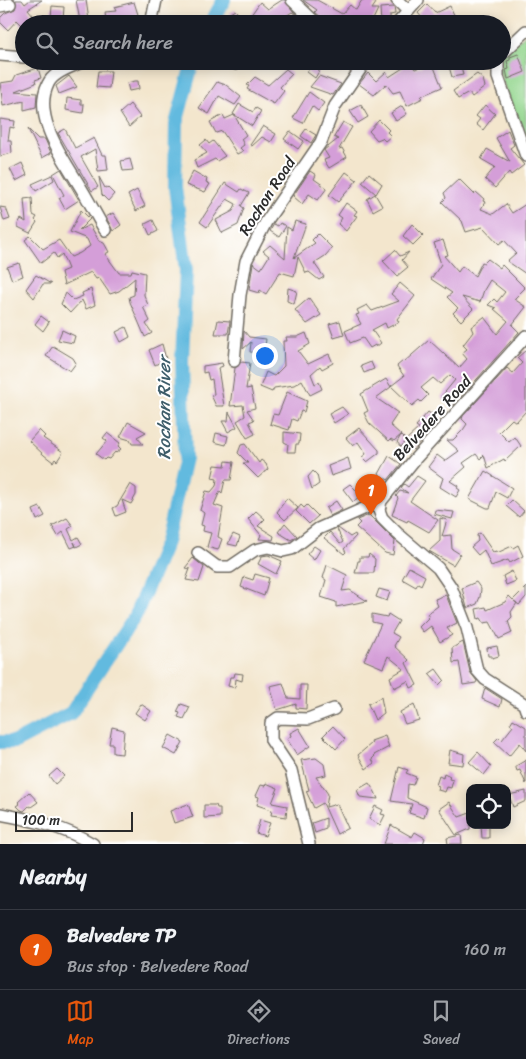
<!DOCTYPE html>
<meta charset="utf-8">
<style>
:root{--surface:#171b24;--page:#242831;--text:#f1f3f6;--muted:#9ea1a6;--line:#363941;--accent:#ea580c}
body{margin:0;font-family:Sriracha,sans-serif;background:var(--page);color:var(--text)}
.controls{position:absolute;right:15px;bottom:15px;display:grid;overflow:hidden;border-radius:10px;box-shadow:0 2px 12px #0003}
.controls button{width:45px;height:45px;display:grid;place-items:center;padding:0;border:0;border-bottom:1px solid var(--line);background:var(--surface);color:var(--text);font:25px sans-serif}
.scale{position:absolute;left:15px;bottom:12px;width:118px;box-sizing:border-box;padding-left:5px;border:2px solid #2b2b2b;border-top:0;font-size:14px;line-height:18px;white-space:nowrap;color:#2b2b2b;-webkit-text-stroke:4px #fff;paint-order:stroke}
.you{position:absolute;left:264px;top:355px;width:18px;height:18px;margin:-12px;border:4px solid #fff;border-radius:50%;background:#1a73e8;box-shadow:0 0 0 8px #1a73e833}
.badge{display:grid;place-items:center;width:32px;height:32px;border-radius:50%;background:var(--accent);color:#fff;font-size:16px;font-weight:700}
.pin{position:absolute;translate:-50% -41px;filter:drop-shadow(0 1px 2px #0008)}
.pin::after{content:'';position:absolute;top:26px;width:18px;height:15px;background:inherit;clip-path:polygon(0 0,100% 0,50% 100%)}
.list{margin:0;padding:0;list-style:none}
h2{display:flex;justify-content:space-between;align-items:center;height:65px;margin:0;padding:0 20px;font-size:21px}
h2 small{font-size:16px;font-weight:400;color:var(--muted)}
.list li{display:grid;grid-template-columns:32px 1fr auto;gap:15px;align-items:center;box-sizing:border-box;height:80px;padding:0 20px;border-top:1px solid var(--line)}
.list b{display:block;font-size:19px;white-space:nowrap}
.list p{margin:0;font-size:16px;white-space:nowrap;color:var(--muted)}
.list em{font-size:16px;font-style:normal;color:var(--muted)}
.icon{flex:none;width:28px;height:28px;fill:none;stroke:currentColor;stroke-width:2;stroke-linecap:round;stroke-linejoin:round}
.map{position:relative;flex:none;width:526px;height:844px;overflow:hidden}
.search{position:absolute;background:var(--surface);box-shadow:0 2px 12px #0003;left:15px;right:15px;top:15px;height:55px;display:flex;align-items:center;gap:12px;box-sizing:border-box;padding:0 18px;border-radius:28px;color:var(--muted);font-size:19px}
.sheet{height:145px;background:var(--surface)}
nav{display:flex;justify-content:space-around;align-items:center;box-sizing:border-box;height:70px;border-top:1px solid var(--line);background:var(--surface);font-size:14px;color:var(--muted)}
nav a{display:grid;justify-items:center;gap:2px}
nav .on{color:var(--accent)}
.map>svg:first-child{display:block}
</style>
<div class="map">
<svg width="526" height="844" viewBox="0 0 526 844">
<rect width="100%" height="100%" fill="#fff"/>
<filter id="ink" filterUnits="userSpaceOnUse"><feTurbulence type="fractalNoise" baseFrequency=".02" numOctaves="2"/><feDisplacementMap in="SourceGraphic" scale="10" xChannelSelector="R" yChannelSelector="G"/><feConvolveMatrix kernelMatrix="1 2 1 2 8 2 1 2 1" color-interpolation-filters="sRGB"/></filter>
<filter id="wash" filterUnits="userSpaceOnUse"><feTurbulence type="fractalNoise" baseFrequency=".0096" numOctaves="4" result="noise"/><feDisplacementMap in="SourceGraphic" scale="20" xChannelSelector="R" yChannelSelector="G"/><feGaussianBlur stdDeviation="1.12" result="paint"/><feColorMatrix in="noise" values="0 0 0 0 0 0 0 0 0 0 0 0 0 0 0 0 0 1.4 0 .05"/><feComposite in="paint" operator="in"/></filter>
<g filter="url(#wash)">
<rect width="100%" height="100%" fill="#f3e6cd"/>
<path fill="#93d58d" stroke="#5f805c" d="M526 34V149L499 71 502 55Z"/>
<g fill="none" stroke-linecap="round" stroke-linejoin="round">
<path stroke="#62badf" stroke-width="14" d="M210 24 224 0
M0 742H15L71 713 135 616 166 542 185 458 182 361 186 270 175 187 176 124 193 61"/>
</g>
<g id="blocks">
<path fill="#d49ed8" d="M16 0H22L25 4 30 0H42L28 9 33 15 30 18 31 20 22 25 17 20 8 30 0 22V18L5 13 15 9Z
M76 0H86L89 20 80 21Z
M282 0H285L296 15 292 12 274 24H240L230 13 235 10 246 22 260 2 268 9Z
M303 0H317L342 14 350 5 356 10 362 0H372L376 3 372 9H378L371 24H333L323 17 322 18 315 12 317 10Z
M134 2 141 24H109L108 21H106L105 12 116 11 114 7Z
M427 4 435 13 450 6 455 17 444 22 446 24H427L418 13Z
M52 6 64 7 63 20 51 18Z
M394 7 395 14 390 15V23L381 24 380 8Z
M518 54 525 72 508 79 506 70 509 69 507 61 510 60V57Z
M232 61H243L236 71 229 67Z
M314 61H350L341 71 337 68 335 71 324 63 315 78 307 72Z
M408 61 415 69 432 62 442 87 421 96 423 98 407 106 400 91 393 93 386 84 374 95 359 84 368 73 376 81 386 72 389 77 403 68 402 66Z
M460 61 463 75 452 77 448 63Z
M38 68 41 78 35 80 36 83 16 91 37 93 36 107 24 110V101L3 106 0 83 13 81 16 75Z
M286 69 292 74 280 87 284 91 274 104 247 89 249 86 247 85 255 77 268 85Z
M98 71H111L109 88 96 87Z
M477 74 483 79 485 87 472 97 469 93 458 99 453 91Z
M69 76 77 87 59 94 56 86Z
M319 76 341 84 333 95 310 87Z
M135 81H138L139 89 129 91 127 83Z
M217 82 226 85 241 97 235 105 219 96 209 114 199 108Z
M309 92 324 103 318 111 312 106 303 123 293 118Z
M67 98 81 100V104H84L83 113 66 110Z
M130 104 140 117 129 127 120 113Z
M239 104 253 112 256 108 261 111 252 126 233 114Z
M361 105 368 117 358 123 350 111Z
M485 105 495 114 483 130 476 124 480 119 476 116Z
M402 106 407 114 396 121 391 113Z
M223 115 225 119 234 115 246 135 241 139 244 145 240 148 243 151 237 154 222 131 216 133 210 122Z
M0 119 15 121 14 128 10 127 8 141H11L12 153 0 156Z
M379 120 389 130 387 132 391 136 385 141 382 138 377 140 369 131Z
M343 122 352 127 339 149 342 148 347 157 329 168 324 160 329 158 324 150 338 139 334 137Z
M263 126 276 134 271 142 262 137 252 146 250 145Z
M28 129 38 139H45L51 153 42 158Z
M65 129 75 148 94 138 102 155H106L108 170 98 171 95 149 81 157 98 187 92 191 58 133Z
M306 129 316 135 311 143 301 136Z
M508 130 514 145 510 148 524 165 511 175 509 172 495 188 485 179 495 167 481 159 487 149 510 162 496 138Z
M290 131 304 141 298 149 284 139Z
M206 140 209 144 213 141 225 156 217 161 215 159 197 168 194 160 207 153 200 145Z
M130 159 133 170 123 171 121 161Z
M22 163 27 175 16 181 10 169Z
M61 169 79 200 65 209 59 198 64 195 53 174Z
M193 171 207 179 206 182 210 184 205 192 186 185Z
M310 171 316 175 314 179 327 188 318 200 309 194 302 204 293 196Z
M346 172 357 180 338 202 329 195Z
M369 173 382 184 376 194 362 182Z
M52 175 54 180 36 191 32 184Z
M99 177 105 188 107 187 114 194 108 201 102 195Z
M459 179 474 194 476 192 484 199 483 201 485 202 481 209 493 214 506 204 512 213 526 204V274L507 261 516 253 504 240 499 244 483 227 466 232 462 221 442 202 446 198 444 193Z
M225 183 239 192 241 189 249 193 241 206 244 208 238 225 222 233 216 220 233 211 236 204 227 199 207 227 200 222Z
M137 190 145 206 136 211 128 195Z
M375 194 382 206 373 211 367 199Z
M32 198 33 215 37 217 35 220 37 222 30 233 18 227V224L21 219 26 222 24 199Z
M346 203 357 211 354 215 357 216 346 231 338 224 342 218 338 215Z
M0 207 6 208 10 219 4 221Z
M81 210 90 219 79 230 90 225 99 241 104 243 109 252 105 254 119 273H131L132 270 145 273 144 295 148 305 143 307 150 321 146 324 152 333 145 337 130 302 129 297 134 295 135 278 119 291 110 294 99 278 96 279 91 272 64 285 61 272 68 269 62 254 57 258 54 253 41 263 25 240 30 236 43 249 59 240 71 257 80 253 90 246 87 239 70 232Z
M113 213 121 225 113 231 106 217Z
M253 215 259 219 250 236 243 232Z
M153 220 158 231 150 235 145 224Z
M295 221 306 224 294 258 315 243 312 240 318 234 332 248 325 256 314 263 324 277 319 280 309 272 306 273 298 257 294 276 280 272 266 294 260 290 259 293 249 290 253 263 261 269 269 256 263 251 270 245 285 258 287 227 292 230Z
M280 223 286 226 279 237 270 231 274 224 278 226Z
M412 224 423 235 413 245 403 236Z
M443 240 448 255 444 256 458 272 462 266 475 276 482 262 484 263 488 259 500 268 502 265 525 288 514 299 526 307 512 325 519 332 452 407 441 397 455 380 450 375 440 384 433 378 421 388 428 395 421 402 419 400 412 406 391 386 404 376 397 366 403 361 404 362 429 340 459 368 467 359 462 353 467 349 463 345 473 332 471 327 484 317 497 334 508 321 494 309 496 308 488 305 494 299 497 302 505 292 490 280 484 290 480 302 462 297 473 309 461 321 453 313 458 308 447 297 452 293 431 279 441 264 434 243Z
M395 250 400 256 409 252 402 260 408 267 397 276 383 261Z
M19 263 23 276 12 280 7 267Z
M36 275 51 284H43L34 298 26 289Z
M400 283 415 296 397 319 399 322 387 328 385 323 372 330 381 343 376 347 375 345 370 348 363 338 350 343 345 331 361 324 356 315 359 314 357 310 367 305 372 311 399 301 391 294Z
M288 288 297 291 294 304 287 301Z
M91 289 95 305 86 309 82 300 70 313 61 304 66 293 73 300 83 296 82 293Z
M309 298 321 315 307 324 295 310Z
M41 316 49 322 43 331 35 324Z
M218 320 230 321 228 334H215Z
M340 321 344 335 334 338 329 324Z
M126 327 130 337 121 342 116 332Z
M62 330 75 336 73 343 58 340Z
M244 331 249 337 266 339 264 353 250 352 251 342 243 349Z
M306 333 310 344 298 351 308 364 329 354 333 363 322 369 320 366 311 374 315 384 319 382 322 389 310 395 302 380 294 385 274 388 272 392 260 387 266 372 274 376 284 366 283 341H287L286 337H297Z
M162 344 166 359 155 365 149 350Z
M53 346 73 358 76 363 70 371 46 356Z
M526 350V411L516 422 512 419 499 432 509 442 515 437 521 446 505 461 504 459 488 468 484 455 480 459 476 454 463 463 466 467 450 481 458 486 457 488 460 490 456 497 440 487 443 478 428 467 437 455 445 461 459 451 447 440H453L463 430 467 424 462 419 463 416 507 368 513 373 522 363 517 358Z
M241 362 250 363 246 389 251 388 255 408 247 410 254 420 249 422 255 434 247 438 237 421 245 416 243 405 230 406 235 368Z
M371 362 374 369 364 373 361 366Z
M222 363 223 366 218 368 224 406H216L211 395 214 394 212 379 209 380 207 372 203 373V366Z
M386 379 391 387 376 398 398 413 390 425 401 435 394 441 391 439 389 441 369 423 364 413 368 411 361 394Z
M287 392 307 401 304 412 301 411 297 421 292 419 289 430 270 424 273 414 278 415Z
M342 407 348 414 334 423 329 414Z
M229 412 237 427 228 432 222 421H228Z
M428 412 431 414 434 412 441 419 434 427 432 425 413 450 405 442 401 447 397 442 401 435 406 440 419 428 416 426Z
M128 422 146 432 137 437 143 444H132L130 440 120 437Z
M359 428 379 450V453L367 462 362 457 366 454 358 442 353 446 346 438Z
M39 430 45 436 43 438 63 452 57 461 55 459 53 462 44 455 29 441Z
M284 432 300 434 299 444H296L295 452H287L288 444 284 442Z
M107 433 120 443 118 446 121 449 116 453 115 452 109 459 106 458 104 460 96 454 107 441 103 438Z
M216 433 228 436 226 445 214 442Z
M245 444 259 463 261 460 266 464 268 469 258 478 243 463H248L238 453 241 445Z
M389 456 401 464 388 480 379 474Z
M348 458 351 469 331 476 328 466Z
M226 461 234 462 231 480H225L222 493 220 491 214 505 223 508 218 537 222 539 218 550 207 547 211 533 203 531 204 526 201 525 204 513 200 510 206 491 211 492 216 486 217 479 212 478 215 465 225 466Z
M313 471 317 475 319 484 312 489 308 477Z
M485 471 512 488 507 498 496 492 490 508H487L469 499Z
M417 476 425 481 410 501 438 520 429 532 408 520 407 522 392 515 398 498 396 496 400 491 408 493 401 488 404 484 408 487Z
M372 483 383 486 376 495 367 499 364 496Z
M130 484 136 488V495L131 504 122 500 126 512 116 516 113 508 117 506Z
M350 484 361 495 353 502 343 489Z
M287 498 298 508 285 520 277 512Z
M512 500 524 511 519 517 506 506Z
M336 501 342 510 330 516 326 508Z
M301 505 304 508 307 505 318 516 309 524 296 511Z
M40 507 45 516 37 520 33 510Z
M435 510 454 512 452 519 434 514Z
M256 511 265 519 258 526 274 536 273 540 259 539 261 535 248 519Z
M369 515 395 541 393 555 385 553 356 527 360 523 357 520Z
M67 518 73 526 68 529 73 540 78 537 82 544 76 547 74 542 76 546 71 548 63 532 58 536 52 526Z
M440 518 447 520 442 536 451 535 452 549 460 554 453 565 429 551 440 541Z
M285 523 297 536 291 540 278 532Z
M338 528 350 537 355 534 356 536 344 549 346 552 344 554 324 538 330 532 340 544 343 542 337 529Z
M480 533 493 552 496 551 497 553 512 546 513 548 518 545 523 556 510 563 508 560 491 566 484 550 478 555 471 547 478 541 477 535Z
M233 534 240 537 237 546 228 544Z
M314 546 320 550 314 560 307 554Z
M369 554 375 559 374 573H355L358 561H360V557H368Z
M268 555 282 561 276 574 258 564 262 556Z
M193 558 204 567 199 582 186 580 190 569 185 568Z
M327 565 347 575 342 591 350 590 367 601 336 607V602L321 597 326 580 323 578Z
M409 567 425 576 421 585 418 583 416 587 402 579Z
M512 571 516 581 506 585 503 576Z
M255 574 269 578 264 596 241 587 244 577 253 580Z
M476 582 481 589 480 597 477 604 467 608 462 588Z
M526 587V597L519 605 514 601 517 603 511 612 512 617 508 621 512 633 499 639 490 622 484 623 481 618 478 619 476 609 486 607 487 610 505 602 509 596 513 600Z
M379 589 390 592 387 601 376 597Z
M446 595 457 623 447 628 452 635 440 642 431 626 423 632 419 627 429 617 427 614 438 606 435 599Z
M372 614 387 617 388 614 399 621 392 633 399 637 394 646 409 660 406 663 417 685 411 688 408 681 394 688 390 677 404 669 388 656 383 668 364 660 381 624 372 622Z
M463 642 470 672 477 681 476 683 463 685 459 662 453 663 452 648Z
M497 646 499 656 492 658V656H488L487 648Z
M436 669 444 680 439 685 429 674Z
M235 673 243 674 242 681 236 679 235 688 228 686 230 677H234Z
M283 683 288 698 300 699V685H307L306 709 296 708V704L277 710 270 686Z
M485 688 502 699 500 707 482 699Z
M381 697 384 713 375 720 368 704Z
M141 704 151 711 145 720 135 713Z
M181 704 190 707 184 719 178 717 180 713 177 712Z
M414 704 419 720 405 724 400 712Z
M513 719 526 727V751L520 743 509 756 494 742 499 737 502 740 513 726 510 724Z
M333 726 345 739 336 749 323 736Z
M112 727 124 730 122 754 113 753V744H109Z
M299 728 310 746 297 755 287 739 291 736 290 733Z
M170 735 183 742 176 755 163 748Z
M385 736 389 747 374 755 375 756 372 759 374 763 366 769 358 755 372 743 371 741Z
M450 750 464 754 463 765 448 763Z
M478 752 491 766 484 775 469 762Z
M316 758 324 764 326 775 316 777 328 794 326 807 337 804 348 828 337 834 323 803 314 808 306 791 309 790 301 760Z
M526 760V784L520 770 517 771 516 768V766Z
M399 767 408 770 406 773 416 777 413 785 408 784 407 798 427 807 424 818 409 813 412 804 391 801Z
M57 769 64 776 55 784 49 776Z
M444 773 450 776 449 779 453 780 451 788 447 787 445 792 438 790 439 786 436 785 439 776 443 778Z
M266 783 278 788 272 803 287 806 286 817 271 815 272 810 257 805 259 797 256 796 261 785 265 786Z
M369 783 375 792 378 799 360 797 357 790Z
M526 791V801L513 807 509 795Z
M29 792 38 802 31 807 29 806 24 811 21 810 17 806 20 804 18 802Z
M449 802 459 817 470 813V829L456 835 439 809Z
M188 804 193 817 174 823 170 811Z
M204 805H216L217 808H220V817L204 818Z
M375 806 383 810 381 814 385 815 380 825 369 819Z
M326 818V829L315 833 312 823Z
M260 820 270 823 265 836 256 833Z
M391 825 412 837 415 832 425 838 423 844H384Z
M481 825H489V838H482Z
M461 835 462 844H448L447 838Z"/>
</g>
</g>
<g filter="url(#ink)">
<use href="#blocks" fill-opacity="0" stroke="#716c64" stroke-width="1"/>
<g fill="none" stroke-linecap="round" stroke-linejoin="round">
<g stroke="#716c64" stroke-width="14">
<path id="minor" d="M292 0 317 24
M397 0 408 11
M0 6 10 4
M151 24 156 0
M397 24 418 0
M502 54 526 31
M0 55 24 57
M83 61C72 67 53 72 48 84 32 116 63 158 78 183 88 199 96 215 105 230
M498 61V77L526 156
M526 336 415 459 381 501 379 510 382 518 397 533 438 568 451 587 467 628 477 670 485 679 524 704 526 710
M234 361 240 295 246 261 266 222 321 142 335 106 366 61
M198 553 217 567H230L255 550 268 547 283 551 292 549 318 529 381 501
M0 814C33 820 64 827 93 844
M309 844 291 770 271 740V723L278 718 308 719 334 709"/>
</g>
<use href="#minor" stroke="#fff" stroke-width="11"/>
</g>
</g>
<g text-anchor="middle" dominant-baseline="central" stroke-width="4" stroke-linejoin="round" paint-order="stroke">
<g font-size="16" fill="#2b2b2b" stroke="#fff">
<text transform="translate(267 196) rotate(-57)">Rochon Road</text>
<text transform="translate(432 418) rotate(-48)">Belvedere Road</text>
</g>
<g font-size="18" font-style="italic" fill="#3e5d6a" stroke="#fff">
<text transform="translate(164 408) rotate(-90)">Rochan River</text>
</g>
</g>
</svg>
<div class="controls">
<button><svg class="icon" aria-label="locate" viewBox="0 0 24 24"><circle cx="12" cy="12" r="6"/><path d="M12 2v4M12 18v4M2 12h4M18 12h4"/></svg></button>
</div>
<div class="scale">100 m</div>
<div class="you"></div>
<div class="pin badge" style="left:371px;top:515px">1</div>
<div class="search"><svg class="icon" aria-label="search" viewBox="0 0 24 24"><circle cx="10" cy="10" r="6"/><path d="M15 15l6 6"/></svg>Search here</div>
</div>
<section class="sheet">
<h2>Nearby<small></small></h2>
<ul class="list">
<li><span class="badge">1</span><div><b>Belvedere TP</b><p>Bus stop · Belvedere Road</p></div><em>160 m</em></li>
</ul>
</section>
<nav>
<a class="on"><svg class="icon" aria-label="map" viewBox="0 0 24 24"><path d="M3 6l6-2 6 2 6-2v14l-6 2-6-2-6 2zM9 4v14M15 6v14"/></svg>Map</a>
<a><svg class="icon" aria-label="directions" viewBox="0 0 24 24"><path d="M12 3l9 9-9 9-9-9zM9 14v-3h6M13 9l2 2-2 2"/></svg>Directions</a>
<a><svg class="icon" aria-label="saved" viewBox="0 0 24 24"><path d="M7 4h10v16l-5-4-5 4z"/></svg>Saved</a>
</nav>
